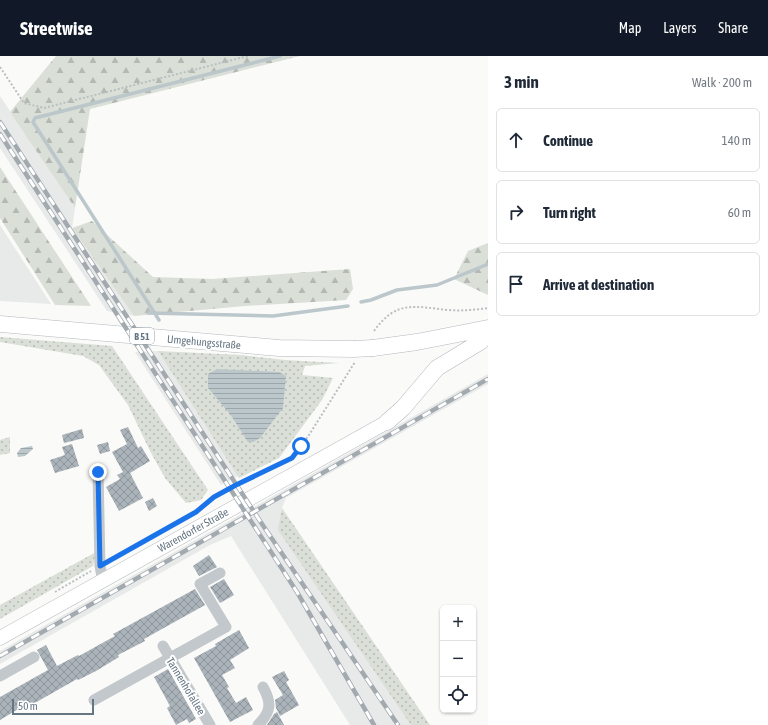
<!DOCTYPE html>
<meta charset="utf-8">
<style>
:root{--surface:#fff;--page:#f2f2f3;--text:#1f2937;--muted:#747a83;--line:#e0e1e3;--accent:#111827}
body{margin:0;font-family:"Asap Condensed",sans-serif;background:var(--page);color:var(--text)}
.controls{position:absolute;right:12px;bottom:12px;display:grid;overflow:hidden;border-radius:6px;box-shadow:0 1px 3px #0004}
.controls button{width:36px;height:36px;display:grid;place-items:center;padding:0;border:0;border-bottom:1px solid var(--line);background:var(--surface);color:var(--text);font:20px sans-serif}
.scale{position:absolute;left:12px;bottom:10px;width:82px;box-sizing:border-box;padding-left:4px;border:2px solid #657683;border-top:0;font-size:11px;line-height:14px;white-space:nowrap;color:#657683;-webkit-text-stroke:3px #fff;paint-order:stroke}
.stop{position:absolute;width:12px;height:12px;margin:-9px;border:3px solid #1a73e8;border-radius:50%;background:#fff}
.stop.end{background:#1a73e8;border-color:#fff;box-shadow:0 1px 4px #0008}
.list{margin:0;padding:0;list-style:none}
h2{display:flex;justify-content:space-between;align-items:center;height:52px;margin:0;padding:0 16px;font-size:17px}
h2 small{font-size:13px;font-weight:400;color:var(--muted)}
.list li{display:grid;grid-template-columns:26px 1fr auto;gap:12px;align-items:center;box-sizing:border-box;height:64px;margin:0 8px 8px;padding:0 8px;border:1px solid var(--line);border-radius:6px}
.list b{display:block;font-size:15px;white-space:nowrap}
.list em{font-size:13px;font-style:normal;color:var(--muted)}
.icon{flex:none;width:22px;height:22px;fill:none;stroke:currentColor;stroke-width:2;stroke-linecap:round;stroke-linejoin:round}
.map{position:relative;flex:none;width:488px;height:669px;overflow:hidden}
header{display:flex;align-items:center;gap:24px;box-sizing:border-box;height:56px;padding:0 20px;background:var(--accent);color:#fff}
header strong{font-size:19px}
nav{display:flex;gap:22px;margin-inline-start:auto;font-size:14px}
main{display:flex}
aside{flex:1;background:var(--surface)}
.map>svg:first-child{display:block}
</style>
<header>
<strong>Streetwise</strong>
<nav><a>Map</a><a>Layers</a><a>Share</a></nav>
</header>
<main>
<div class="map">
<svg width="488" height="669" viewBox="0 0 488 669">
<defs>
<pattern id="green-dots" width="8" height="8" patternUnits="userSpaceOnUse"><rect width="8" height="8" fill="#dadfd7"/><path d="M2 2h.1M6 6h.1" fill="none" stroke="#b4b9b4" stroke-width="1.8" stroke-linecap="round"/></pattern>
<pattern id="forest-firs" width="22" height="20" patternUnits="userSpaceOnUse"><rect width="22" height="20" fill="#dadfd7"/><path d="M5 1l3.5 6h-7zM16 11l3.5 6h-7z" fill="#b4b9b4"/></pattern>
<pattern id="water-rules" width="6" height="5" patternUnits="userSpaceOnUse"><rect width="6" height="5" fill="#bbc7cb"/><path d="M0 2.5h6" fill="none" stroke="#9ca6aa"/></pattern>
<pattern id="building-cross-hatch" width="8" height="8" patternUnits="userSpaceOnUse"><rect width="8" height="8" fill="#aab3b9"/><path d="M0 0l8 8M0 8l8-8" fill="none" stroke="#8e969c"/></pattern>
</defs>
<rect width="100%" height="100%" fill="#fafaf8"/>
<path fill="#e8e9e9" d="M0 40 75 152 72 172 134 260 107 255 0 92Z
M0 169 51 248 0 245Z
M158 295 238 420 221 429 135 296Z
M488 318V328L286 442 282 452 279 473 412 669H350L231 480 210 489 0 608V595Z"/>
<path fill="url(#green-dots)" d="M0 281 112 290 208 434 201 444 186 447 165 422 150 395 128 349 99 309 83 300 0 286Z
M158 295 241 299 285 304 339 307 305 310 302 319 333 322 322 344 279 402 239 422Z
M10 381V397L0 399V384Z
M282 452 430 669H411L278 474Z
M96 496 93 510 0 563V549Z"/>
<path fill="url(#forest-firs)" d="M56 0H300L90 53 75 152 10 56Z
M0 111 91 250 55 249 0 162Z
M92 165 153 221 212 223 350 213 353 233 346 244 245 250 134 260 72 172Z
M488 187V239L454 223 468 195Z"/>
<path fill="url(#water-rules)" d="M217 313 279 316 286 320 283 352 260 382 253 386H248L230 358 208 332V318Z
M32 390 33 393 25 400 18 401 17 397 21 392Z"/>
<g fill="none" stroke-linecap="round" stroke-linejoin="round">
<path stroke="#bbc7cb" stroke-width="3.5" d="M361 246 371 244 397 234 437 229 488 208
M148 257 273 260 348 250
M159 264 33 66 35 62 280 0"/>
</g>
<path fill="url(#building-cross-hatch)" d="M128 371 138 392 141 390 150 405 130 417 143 442 119 455 106 431 120 423 117 419 123 416 112 396 127 388 120 374Z
M82 373 84 382 64 387 62 379Z
M108 386 110 395 100 398 97 389Z
M72 388 79 410 55 417 50 404 65 399 62 391Z
M153 442 157 450 149 455 145 446Z
M209 499 217 511 199 520 193 510Z
M224 523 234 539 220 547 210 531Z
M195 533 205 549 144 583 145 585 118 599 119 601 96 615 78 624 77 623 26 652 25 649 0 664V641L48 614 37 594 46 589 57 610 78 599 79 600 115 580 113 578Z
M239 574 249 592 230 604 235 612 222 619 229 631 227 632 236 647 246 641 253 654 230 666 194 602 216 590 215 588Z
M168 613 196 663 189 667 187 663 176 669 167 652 170 650 154 621Z
M284 615 289 624 286 626 299 649 280 660 276 652 275 644 283 639 272 621Z
M277 656 284 669H267L274 658Z"/>
<g fill="none" stroke-linecap="round" stroke-linejoin="round">
<g stroke="#b5babe" stroke-width="15">
<path id="major" d="M0 582 387 366"/>
</g>
<g stroke="#b4b9bd" stroke-width="17">
<path id="highway" d="M0 268 279 292 354 293
M373 292 417 286 488 272
M387 366 403 352 437 312 480 286 488 278"/>
</g>
<path stroke="#bbbfc2" stroke-width="2" stroke-dasharray="2 2" stroke-linecap="butt" d="M0 11 24 47 44 52 248 0
M374 275C397 243 415 251 448 254 462 255 475 254 488 252
M111 504 196 456 214 441 236 429 292 402 309 379 355 306
M55 536 91 515"/>
<path stroke="#c3c8cc" stroke-width="11" d="M98 416 100 510 103 526
M163 590 210 669
M0 620 34 601
M94 644 226 571 200 528 220 517
M258 669C271 656 272 647 263 631"/>
<use href="#major" stroke="#fff" stroke-width="14"/>
<use href="#highway" stroke="#fff" stroke-width="16"/>
<g stroke="#a2aab0" stroke-width="4.5">
<path id="rail" d="M0 66 262 468 398 669
M0 78 297 536 374 669
M0 600 488 323"/>
</g>
<use href="#rail" stroke="#fff" stroke-width="3" stroke-dasharray="9" stroke-linecap="butt"/>
<g stroke="#b4b9bd" stroke-width="17" stroke-linecap="butt">
<path id="highway-bridge" d="M354 293 373 292"/>
</g>
<use href="#highway-bridge" stroke="#fff" stroke-width="16"/>
</g>
<g fill="none" stroke-linecap="round" stroke-linejoin="round">
<path stroke="#1a73e8" stroke-width="5" d="M98 416 100 510 196 456 214 441 236 429 292 402 301 390"/>
</g>
<g text-anchor="middle" dominant-baseline="central" stroke-width="4" stroke-linejoin="round" paint-order="stroke">
<rect fill="#fff" stroke="#939fa8" stroke-width="1" x="130" y="272" width="24" height="16" rx="3"/>
<g font-size="10" font-weight="bold" fill="#657683">
<text x="142" y="280">B 51</text>
</g>
<g font-size="11" fill="#657683" stroke="#fff">
<text transform="translate(204 286) rotate(5)">Umgehungsstraße</text>
<text transform="translate(193 474) rotate(-29)">Warendorfer Straße</text>
<text transform="translate(186 630) rotate(59)">Tannenhofallee</text>
</g>
</g>
</svg>
<div class="controls">
<button>+</button>
<button>−</button>
<button><svg class="icon" aria-label="locate" viewBox="0 0 24 24"><circle cx="12" cy="12" r="6"/><path d="M12 2v4M12 18v4M2 12h4M18 12h4"/></svg></button>
</div>
<div class="scale">50 m</div>
<div class="stop" style="left:301px;top:390px"></div>
<div class="stop end" style="left:98px;top:416px"></div>
</div>
<aside>
<h2>3 min<small>Walk · 200 m</small></h2>
<ul class="list">
<li><svg class="icon" aria-label="ahead" viewBox="0 0 24 24"><path d="M12 20V5M6 11l6-6 6 6"/></svg><div><b>Continue</b></div><em>140 m</em></li>
<li><svg class="icon" aria-label="right" viewBox="0 0 24 24"><path d="M7 20v-9h11M14 6l5 5-5 5"/></svg><div><b>Turn right</b></div><em>60 m</em></li>
<li><svg class="icon" aria-label="arrive" viewBox="0 0 24 24"><path d="M6 21V4h12l-3 4 3 4H6"/></svg><div><b>Arrive at destination</b></div></li>
</ul>
</aside>
</main>
